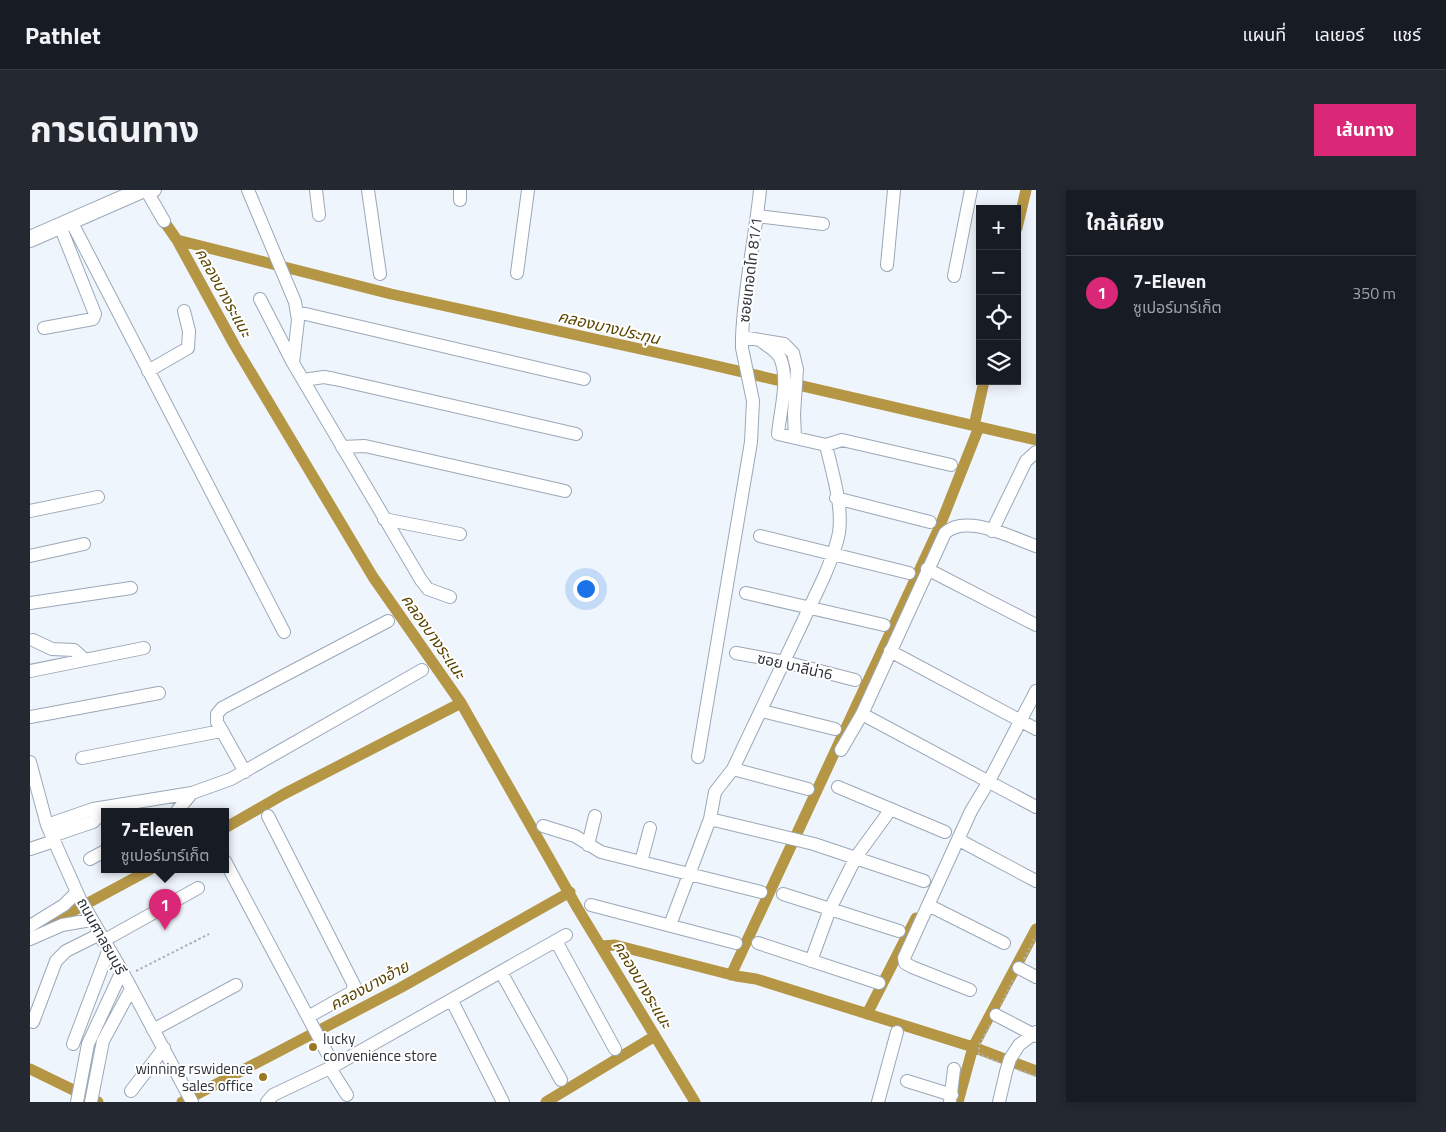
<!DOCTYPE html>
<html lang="th">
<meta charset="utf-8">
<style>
:root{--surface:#171b24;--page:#242831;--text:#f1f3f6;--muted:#9ea1a6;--line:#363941;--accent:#db2777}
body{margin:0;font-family:"Titillium Web","Noto Sans Thai",sans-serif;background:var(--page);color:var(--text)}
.controls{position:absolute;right:15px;top:15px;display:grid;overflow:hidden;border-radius:0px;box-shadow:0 2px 12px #0003}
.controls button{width:45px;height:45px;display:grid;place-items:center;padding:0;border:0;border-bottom:1px solid var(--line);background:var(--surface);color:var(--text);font:25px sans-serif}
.you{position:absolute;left:555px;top:398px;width:18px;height:18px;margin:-12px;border:4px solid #fff;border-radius:50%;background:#1a73e8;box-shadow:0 0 0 8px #1a73e833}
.badge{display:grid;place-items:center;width:32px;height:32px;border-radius:50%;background:var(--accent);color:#fff;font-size:16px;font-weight:700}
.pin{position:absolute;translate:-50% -41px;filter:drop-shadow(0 1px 2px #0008)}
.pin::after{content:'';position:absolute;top:26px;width:18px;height:15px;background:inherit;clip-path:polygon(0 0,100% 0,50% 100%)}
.popup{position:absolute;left:71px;top:618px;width:128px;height:65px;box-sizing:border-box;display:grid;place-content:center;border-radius:0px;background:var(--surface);filter:drop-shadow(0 1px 4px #0005);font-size:16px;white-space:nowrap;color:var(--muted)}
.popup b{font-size:19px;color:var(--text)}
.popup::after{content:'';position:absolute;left:50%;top:100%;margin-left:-10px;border:10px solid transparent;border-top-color:var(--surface)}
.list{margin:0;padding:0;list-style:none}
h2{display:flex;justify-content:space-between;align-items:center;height:65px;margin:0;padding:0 20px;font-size:21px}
h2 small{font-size:16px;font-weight:400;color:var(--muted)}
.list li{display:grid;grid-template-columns:32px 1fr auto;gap:15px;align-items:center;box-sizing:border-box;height:75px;padding:0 20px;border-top:1px solid var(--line)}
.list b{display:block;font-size:19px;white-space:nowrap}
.list p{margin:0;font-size:16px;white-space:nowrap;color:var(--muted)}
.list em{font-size:16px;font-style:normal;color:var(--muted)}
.icon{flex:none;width:28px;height:28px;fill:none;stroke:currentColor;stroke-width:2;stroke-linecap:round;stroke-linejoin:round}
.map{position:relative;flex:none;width:1006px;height:912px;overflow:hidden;border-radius:0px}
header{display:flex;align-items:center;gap:30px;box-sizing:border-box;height:70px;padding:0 25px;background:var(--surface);border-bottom:1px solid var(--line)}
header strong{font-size:24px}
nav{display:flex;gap:28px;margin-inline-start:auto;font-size:18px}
.intro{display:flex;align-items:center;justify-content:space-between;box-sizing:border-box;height:120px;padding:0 30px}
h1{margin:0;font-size:35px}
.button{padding:12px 22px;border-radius:0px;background:var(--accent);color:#fff;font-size:18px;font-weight:700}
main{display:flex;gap:30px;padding:0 30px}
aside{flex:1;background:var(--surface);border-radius:0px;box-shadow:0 2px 12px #0003}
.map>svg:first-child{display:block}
</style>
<header>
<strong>Pathlet</strong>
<nav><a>แผนที่</a><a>เลเยอร์</a><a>แชร์</a></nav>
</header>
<div class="intro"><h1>การเดินทาง</h1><a class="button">เส้นทาง</a></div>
<main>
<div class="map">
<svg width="1006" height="912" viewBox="0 0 1006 912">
<rect width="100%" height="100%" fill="#eff5fc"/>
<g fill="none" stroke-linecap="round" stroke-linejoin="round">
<path stroke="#b59645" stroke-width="11" d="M129 24 147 50 205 156 343 387 431 513 548 719 665 912
M987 38 996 0
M147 50 361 104 665 171 1006 250
M944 236 954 191
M195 638 254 604 431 513
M6 741 121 679
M571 756 585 755 706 786 726 789 943 857 1006 881
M701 785 909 338 949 237
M837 824 886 728
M0 879 68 912
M152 912 370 798 540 702
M516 912 625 846
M928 912 943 857 1006 739"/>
<g stroke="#9aa8b8" stroke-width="14">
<path id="minor" d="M125 0 119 5 134 31
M218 0 265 112 268 130 263 173 391 390 398 399 420 407
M286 0 289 25
M338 0 350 84
M430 0V10
M730 0C725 49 714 98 712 147L754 154 763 163 767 179 764 224 765 247
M727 26 793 34
M41 31 254 442
M857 75 864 0
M487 83 498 0
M924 86 941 0
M230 109 263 173
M267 122 554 189
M14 138 63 129 65 124 30 36
M731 151C738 156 748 161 751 170 759 192 750 221 748 244L796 255
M118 181 158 158 159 141 154 121
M273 190 294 187 305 189 546 244
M796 255 812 250 921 275
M312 257 335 256 535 301
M806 308 900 332
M0 321 68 307
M354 329 430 344
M962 341 996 271 1006 262
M730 346 879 383
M0 366 54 354
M897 379 1006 435
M716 403 854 435
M0 413 101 398
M3 450 22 459 44 460 55 470
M860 461 1006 539
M706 463 755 472 825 490
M0 481 114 458
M732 521 805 539
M832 524 1006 617
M0 527 129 503
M811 560 832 524 915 343C936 323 982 348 1006 356
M668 567 721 252 723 211 712 158V147
M52 568 191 541
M0 572 17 635 50 709 92 781 162 912
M703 579 778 599
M215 582 187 532V524L192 518 358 431
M808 597 915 642
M147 621 162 603
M238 626 324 795 322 802 278 827
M680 629 784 654 894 691
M17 635 63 619 162 603 201 589 392 480
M513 636 545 646 571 662 731 702
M22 646 63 632 78 617
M929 650 1006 691
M558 655 565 626
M0 659 24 651
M60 669 75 661
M195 671 304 876
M611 672 620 638
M753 704 869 741
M561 715 706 753
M898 715 974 753
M640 735 680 629 685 602 703 579 794 387C800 373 806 358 809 343 813 315 802 282 796 255
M0 736 34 715 47 702
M0 749 32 735 61 730
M73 751 168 698
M526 751 585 859
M728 753 849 793
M781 771 800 719 826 667 861 619
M989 778 1006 787
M471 782 531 890
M940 800 882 777 875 773 874 768 941 621 959 591 1006 501
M422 811 473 912
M966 825 1006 846
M3 832 26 771 36 761 70 744
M123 840 206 795
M43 854 79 759
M980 869 989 855 1006 842
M300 878 317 905
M877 891 922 905
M101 901 134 858
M47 912 58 854 92 781
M61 912 73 851 101 799
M237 912 243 905 304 876 536 745
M848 912 867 842
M920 912 924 879
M969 912 976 882"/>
</g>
<g stroke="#9aa8b8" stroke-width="18">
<path id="major" d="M0 49 112 0"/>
</g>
<path stroke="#abb1b8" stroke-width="2" stroke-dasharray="2.5 2.5" stroke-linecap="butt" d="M994 769 1006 746
M106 781 179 744
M971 815 984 788
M960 835 949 855V864L969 872
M989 880 1006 886"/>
<use href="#minor" stroke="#fff" stroke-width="12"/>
<use href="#major" stroke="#fff" stroke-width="16"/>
<g stroke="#9aa8b8" stroke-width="14" stroke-linecap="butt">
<path id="minor-bridge" d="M976 882 980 869"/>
</g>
<use href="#minor-bridge" stroke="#fff" stroke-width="12"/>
</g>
<g fill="#997a23" stroke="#fff" stroke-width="2">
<circle cx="283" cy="857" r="5"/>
<circle cx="233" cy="887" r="5"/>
</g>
<g text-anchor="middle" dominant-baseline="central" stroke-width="4" stroke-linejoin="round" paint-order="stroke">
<g font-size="15" fill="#2d3339" stroke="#fff">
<text transform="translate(720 80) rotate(-83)">ซอยเทอดไท 81/1</text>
<text transform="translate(765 476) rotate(13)">ซอย บาลีน่า6</text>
<text transform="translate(72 746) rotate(61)">ถนนศาลธนบุรี</text>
</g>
<g font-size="15" fill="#2d3339" stroke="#fff" text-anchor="start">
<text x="293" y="848">lucky<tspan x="293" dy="17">convenience store</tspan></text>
<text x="223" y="878" text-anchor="end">winning rswidence<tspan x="223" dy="17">sales office</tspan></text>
</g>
<g font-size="16" font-style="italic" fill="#5c4602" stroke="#fff">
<text transform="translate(194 102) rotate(61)">คลองบางระแนะ</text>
<text transform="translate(579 137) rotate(13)">คลองบางประทุน</text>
<text transform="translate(404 446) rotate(55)">คลองบางระแนะ</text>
<text transform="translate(613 794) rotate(59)">คลองบางระแนะ</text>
<text transform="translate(339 795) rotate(-28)">คลองบางอ้าย</text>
</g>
</g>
</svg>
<div class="controls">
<button>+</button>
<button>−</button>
<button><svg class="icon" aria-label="locate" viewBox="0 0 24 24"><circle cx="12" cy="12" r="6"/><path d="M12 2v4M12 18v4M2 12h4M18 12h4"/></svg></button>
<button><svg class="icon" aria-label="layers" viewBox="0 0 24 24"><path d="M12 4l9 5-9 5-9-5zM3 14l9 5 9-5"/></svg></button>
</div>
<div class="you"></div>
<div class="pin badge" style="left:135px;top:740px">1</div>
<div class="popup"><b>7-Eleven</b>ซูเปอร์มาร์เก็ต</div>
</div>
<aside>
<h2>ใกล้เคียง<small></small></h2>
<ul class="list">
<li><span class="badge">1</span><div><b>7-Eleven</b><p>ซูเปอร์มาร์เก็ต</p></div><em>350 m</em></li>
</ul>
</aside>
</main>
